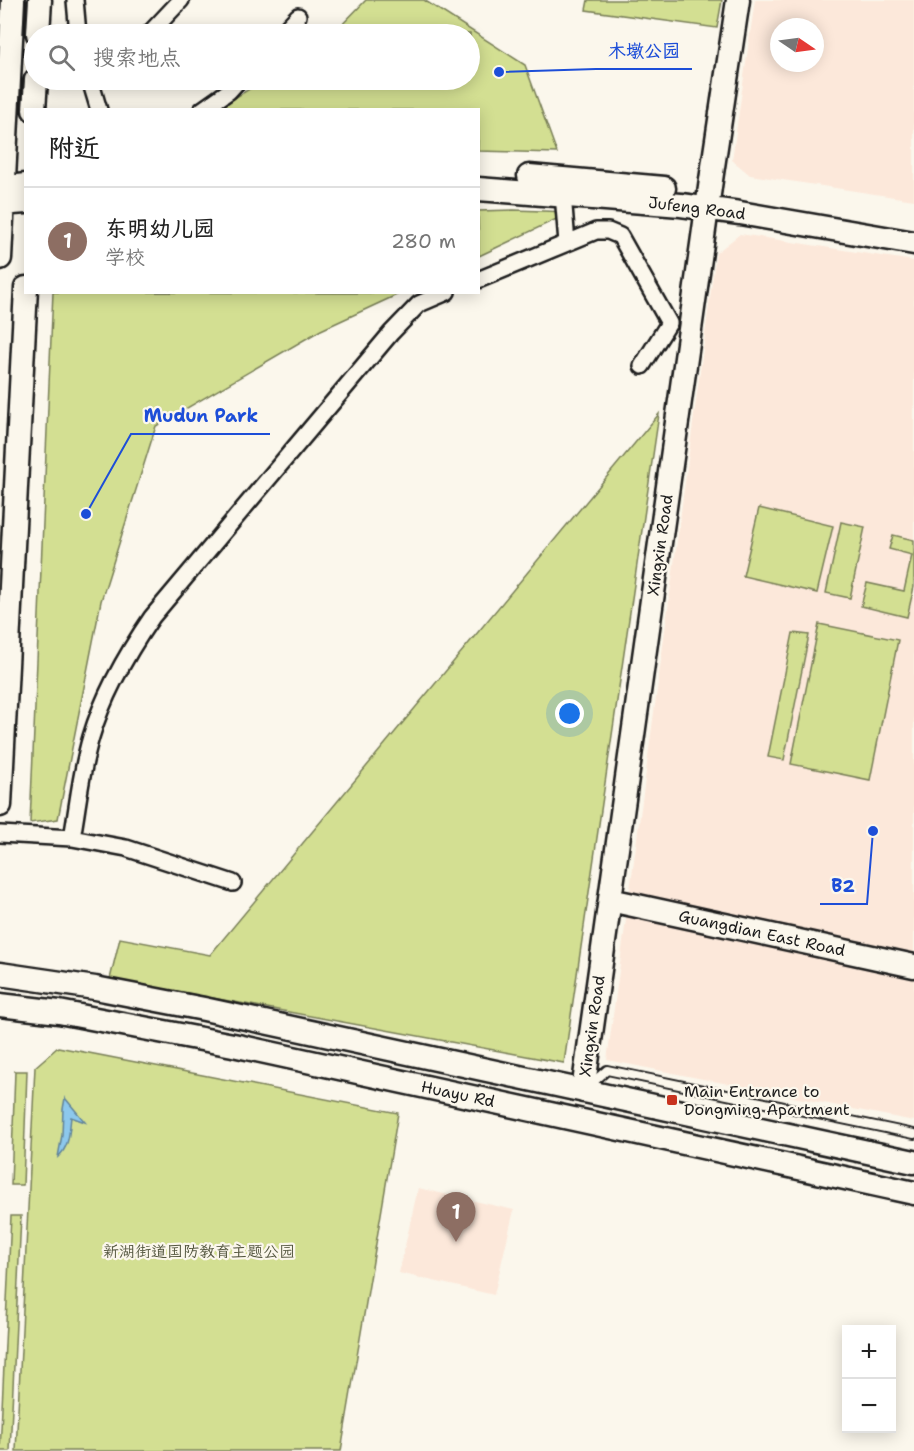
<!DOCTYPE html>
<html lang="zh">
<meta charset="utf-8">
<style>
:root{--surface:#fff;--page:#f2f2f2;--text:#222;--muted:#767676;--line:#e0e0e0;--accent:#c8321e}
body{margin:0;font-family:"Shantell Sans","LXGW WenKai TC",sans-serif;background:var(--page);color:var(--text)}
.controls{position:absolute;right:18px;bottom:18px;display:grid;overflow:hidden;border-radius:0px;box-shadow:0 3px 15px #0003}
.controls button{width:54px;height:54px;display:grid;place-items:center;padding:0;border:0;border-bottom:2px solid var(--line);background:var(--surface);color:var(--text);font:30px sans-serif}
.compass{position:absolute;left:770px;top:18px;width:54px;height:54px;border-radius:50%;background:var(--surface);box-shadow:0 3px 15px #0003;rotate:103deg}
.you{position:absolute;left:570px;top:714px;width:21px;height:21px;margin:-15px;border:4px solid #fff;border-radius:50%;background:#1a73e8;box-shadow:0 0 0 9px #1a73e833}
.badge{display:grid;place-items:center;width:39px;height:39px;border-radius:50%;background:var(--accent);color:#fff;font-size:20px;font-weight:700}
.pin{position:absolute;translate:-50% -50px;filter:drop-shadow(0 2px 3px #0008)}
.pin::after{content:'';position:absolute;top:32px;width:21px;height:18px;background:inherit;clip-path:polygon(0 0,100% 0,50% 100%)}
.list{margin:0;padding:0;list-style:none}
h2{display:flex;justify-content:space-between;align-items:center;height:78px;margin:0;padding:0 24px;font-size:26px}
h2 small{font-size:20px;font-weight:400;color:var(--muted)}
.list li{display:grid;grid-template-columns:39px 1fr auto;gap:18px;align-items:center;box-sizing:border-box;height:108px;padding:0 24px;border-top:2px solid var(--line)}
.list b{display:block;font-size:22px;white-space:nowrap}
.list p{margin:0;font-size:20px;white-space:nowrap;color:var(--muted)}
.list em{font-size:20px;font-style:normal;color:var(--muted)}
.icon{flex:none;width:33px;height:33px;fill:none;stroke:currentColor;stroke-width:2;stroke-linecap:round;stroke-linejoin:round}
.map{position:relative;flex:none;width:914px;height:1451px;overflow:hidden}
.search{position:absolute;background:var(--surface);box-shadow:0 3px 15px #0003;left:24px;top:24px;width:456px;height:66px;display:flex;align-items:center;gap:15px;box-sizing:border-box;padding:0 21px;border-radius:33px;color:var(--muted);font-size:22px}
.panel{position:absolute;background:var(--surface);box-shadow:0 3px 15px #0003;left:24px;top:108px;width:456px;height:186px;border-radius:0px}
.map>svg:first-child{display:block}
</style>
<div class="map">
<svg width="914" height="1451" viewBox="0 0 914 1451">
<rect width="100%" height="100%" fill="#fbf7ec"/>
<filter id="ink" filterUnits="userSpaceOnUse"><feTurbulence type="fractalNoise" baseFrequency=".0167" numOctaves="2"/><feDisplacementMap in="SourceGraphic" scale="12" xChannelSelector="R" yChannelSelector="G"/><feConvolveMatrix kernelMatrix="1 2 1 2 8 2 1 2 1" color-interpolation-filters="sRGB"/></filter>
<g filter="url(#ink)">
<path fill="#fce8da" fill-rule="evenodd" d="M755 0H914V200L750 175 732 160ZM779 27H815V63H779Z
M740 234 914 261V1121L607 1060 716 253Z
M418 1188 514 1210 494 1295 399 1273Z"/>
<path fill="#d3df92" stroke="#787e57" stroke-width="1.5" d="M366 0H424L525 65 557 153 479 151 478 110H215L264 80H470V34H333Z
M588 0H722L717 28 586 10Z
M514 210 571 212 479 256 478 211Z
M53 292 401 293 321 330 156 426 101 601 58 819 30 823Z
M659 414 564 1063 110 979 120 938 210 955Z
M759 508 833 526 817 593 743 576Z
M841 522 865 527 850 598 826 593Z
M893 535 914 540V587L907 617 861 606 867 583 904 591 912 555 889 549Z
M819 624 898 640 870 780 791 764Z
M793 633 809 635 784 760 768 757Z
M58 1047 398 1113 341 1451H16L35 1067Z
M15 1071H27L23 1185H11Z
M11 1216H21L10 1451H0Z"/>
<path fill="#8dc8ec" stroke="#608399" stroke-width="1.5" d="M65 1098 85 1122 71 1117C69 1132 70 1146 58 1157L62 1135 63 1109Z"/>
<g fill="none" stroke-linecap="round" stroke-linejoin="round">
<g stroke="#1c1c1c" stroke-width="12">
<path id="lane" d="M589 1086 607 1070 914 1134"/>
</g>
<g stroke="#1c1c1c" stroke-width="20">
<path id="street" d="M75 0 78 34
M149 34 181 0
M281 34 298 16
M90 80 99 110
M202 110 229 91 239 80
M563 194 567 243
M478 280 596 231H608L620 236 669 323 642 366
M0 834 72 838 126 848 233 883
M72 838C78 805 81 770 91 737 103 696 128 652 152 617L391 333 419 304 447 292"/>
</g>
<g stroke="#1c1c1c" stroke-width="27">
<path id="secondary" d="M38 34 40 0
M34 110 36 80
M529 176 664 188
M0 188 26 185
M478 189 681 205 740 213 914 243
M0 204 26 202
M0 258 13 0
M0 805 26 288
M610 900 914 966
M0 974 95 988 204 1009 914 1162
M0 1005 59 1012 233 1045 914 1193
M583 1091 711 180 738 0"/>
</g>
<use href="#lane" stroke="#fbf7ec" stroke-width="8"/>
<use href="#street" stroke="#fbf7ec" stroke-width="15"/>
<use href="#secondary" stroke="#fbf7ec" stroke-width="22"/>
</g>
</g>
<rect fill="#c8321e" stroke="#fbf7ec" stroke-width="2" x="666" y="1094" width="12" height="12" rx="3"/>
<g text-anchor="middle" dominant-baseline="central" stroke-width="4.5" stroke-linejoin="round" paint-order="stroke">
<g font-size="16" fill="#1c1c1c" stroke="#fbf7ec">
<text transform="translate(697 208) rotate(7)">Jufeng Road</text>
<text transform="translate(660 545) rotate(-82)">Xingxin Road</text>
<text transform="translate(762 933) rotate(12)">Guangdian East Road</text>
<text transform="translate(592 1026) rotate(-82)">Xingxin Road</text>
<text transform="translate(458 1094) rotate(12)">Huayu Rd</text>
</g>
<g font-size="16" fill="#1c1c1c" stroke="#fbf7ec" text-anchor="start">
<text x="684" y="1091">Main Entrance to<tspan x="684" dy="18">Dongming Apartment</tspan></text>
</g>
<g font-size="16" fill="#53563f" stroke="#fbf7ec">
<text x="199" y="1251">新湖街道国防教育主题公园</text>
</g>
</g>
<path fill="none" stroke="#1d4ed8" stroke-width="2" d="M499 72L596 69H692M86 514L131 434H270M873 831L867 904H820"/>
<g fill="#1d4ed8" stroke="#fbf7ec" stroke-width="2">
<circle cx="499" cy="72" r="6"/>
<circle cx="86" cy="514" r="6"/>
<circle cx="873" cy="831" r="6"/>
</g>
<g font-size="18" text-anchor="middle" font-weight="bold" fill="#1d4ed8" stroke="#fbf7ec" stroke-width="4.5" stroke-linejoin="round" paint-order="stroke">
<text x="644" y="57">木墩公园</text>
<text x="201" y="422">Mudun Park</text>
<text x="843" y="892">B2</text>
</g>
</svg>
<div class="controls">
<button>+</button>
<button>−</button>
</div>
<svg class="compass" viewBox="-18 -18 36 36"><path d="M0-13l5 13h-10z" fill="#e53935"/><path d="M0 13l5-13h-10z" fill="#767676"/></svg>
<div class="you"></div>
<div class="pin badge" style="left:456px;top:1242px;background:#8d6e63">1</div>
<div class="search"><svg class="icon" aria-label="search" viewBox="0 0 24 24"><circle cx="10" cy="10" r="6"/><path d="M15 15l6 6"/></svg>搜索地点</div>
<section class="panel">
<h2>附近<small></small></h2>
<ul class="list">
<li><span class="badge" style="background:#8d6e63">1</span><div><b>东明幼儿园</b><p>学校</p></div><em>280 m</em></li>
</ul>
</section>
</div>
